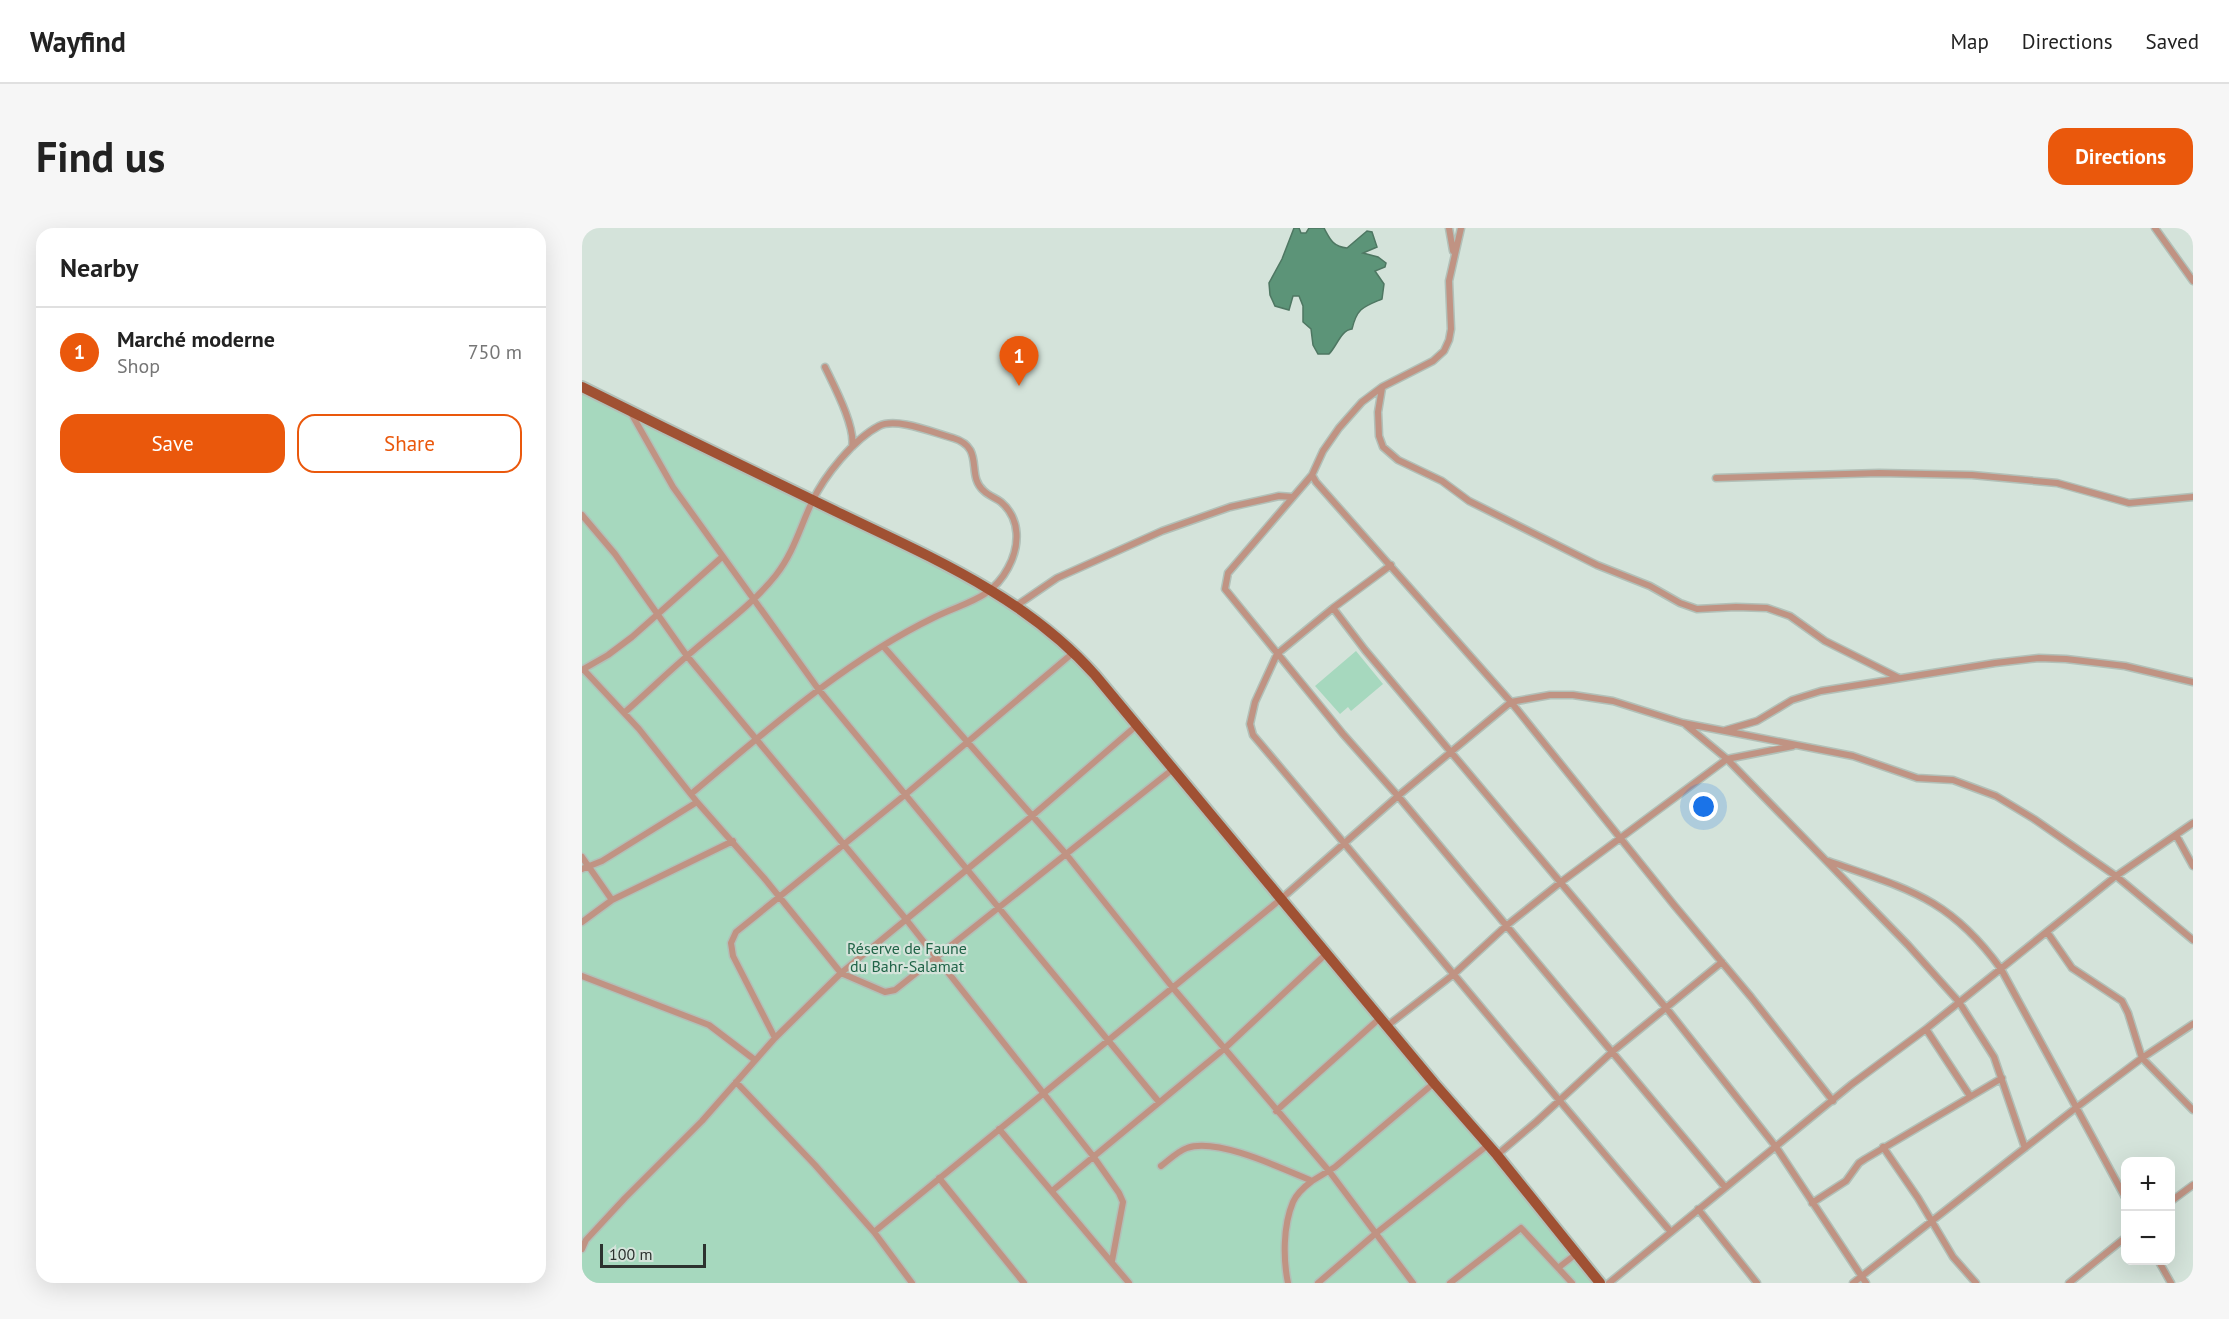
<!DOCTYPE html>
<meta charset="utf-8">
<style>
:root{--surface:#fff;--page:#f6f6f6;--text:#222;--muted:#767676;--line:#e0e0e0;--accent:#ea580c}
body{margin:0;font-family:"PT Sans",sans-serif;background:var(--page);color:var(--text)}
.controls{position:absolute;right:18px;bottom:18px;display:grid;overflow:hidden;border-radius:12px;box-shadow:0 6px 24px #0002}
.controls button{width:54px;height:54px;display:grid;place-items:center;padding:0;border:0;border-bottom:2px solid var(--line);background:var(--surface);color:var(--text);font:30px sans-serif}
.scale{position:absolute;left:18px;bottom:15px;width:106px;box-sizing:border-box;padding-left:6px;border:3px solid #2c322f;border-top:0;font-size:16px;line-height:21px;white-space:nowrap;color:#2c322f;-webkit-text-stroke:4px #d4e3da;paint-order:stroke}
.you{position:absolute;left:1122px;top:579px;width:21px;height:21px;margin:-15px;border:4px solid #fff;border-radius:50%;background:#1a73e8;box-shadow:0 0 0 9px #1a73e833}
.badge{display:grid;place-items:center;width:39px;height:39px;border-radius:50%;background:var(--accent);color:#fff;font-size:20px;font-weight:700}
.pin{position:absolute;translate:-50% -50px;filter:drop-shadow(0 2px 3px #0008)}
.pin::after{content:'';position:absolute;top:32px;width:21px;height:18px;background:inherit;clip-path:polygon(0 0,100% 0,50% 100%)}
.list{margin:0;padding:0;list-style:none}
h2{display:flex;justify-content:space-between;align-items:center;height:78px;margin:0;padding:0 24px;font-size:26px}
h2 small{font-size:20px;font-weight:400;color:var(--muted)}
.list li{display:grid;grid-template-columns:39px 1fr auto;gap:18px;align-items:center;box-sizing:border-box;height:90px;padding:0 24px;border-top:2px solid var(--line)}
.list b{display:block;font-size:22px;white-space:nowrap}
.list p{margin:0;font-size:20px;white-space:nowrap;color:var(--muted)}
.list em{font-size:20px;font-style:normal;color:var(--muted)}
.actions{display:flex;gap:12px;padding:18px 24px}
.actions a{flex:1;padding:14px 0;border:2px solid var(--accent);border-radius:18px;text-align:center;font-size:21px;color:var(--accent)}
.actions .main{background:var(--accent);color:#fff}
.map{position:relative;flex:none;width:1611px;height:1055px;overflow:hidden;border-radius:18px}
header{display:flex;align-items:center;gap:36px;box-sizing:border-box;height:84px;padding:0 30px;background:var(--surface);border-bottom:2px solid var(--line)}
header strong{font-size:28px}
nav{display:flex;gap:33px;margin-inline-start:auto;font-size:21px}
.intro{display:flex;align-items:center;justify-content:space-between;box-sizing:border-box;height:144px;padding:0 36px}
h1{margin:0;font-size:42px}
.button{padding:15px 27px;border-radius:18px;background:var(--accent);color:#fff;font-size:21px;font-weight:700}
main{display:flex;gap:36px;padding:0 36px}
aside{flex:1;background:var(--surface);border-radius:18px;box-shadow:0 6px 24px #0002}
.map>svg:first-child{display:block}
</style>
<header>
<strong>Wayfind</strong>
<nav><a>Map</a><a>Directions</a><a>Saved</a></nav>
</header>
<div class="intro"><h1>Find us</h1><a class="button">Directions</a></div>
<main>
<aside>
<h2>Nearby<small></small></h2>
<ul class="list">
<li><span class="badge">1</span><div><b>Marché moderne</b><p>Shop</p></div><em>750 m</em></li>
</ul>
<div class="actions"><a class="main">Save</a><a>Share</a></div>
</aside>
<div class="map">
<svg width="1611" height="1055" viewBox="0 0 1611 1055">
<rect width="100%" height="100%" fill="#d4e3da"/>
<path fill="#a6d8be" d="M0 159 348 329 472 406 1018 1055H0Z
M774 423 801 456 769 483 766 479 758 486 733 458Z"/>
<path fill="#5c9478" stroke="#4e7762" stroke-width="1.5" d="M712 0H717L719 5H724L727 0H742C748 11 751 19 765 20L785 3 790 4 795 19 781 25 796 29 804 35 803 39 793 43 802 56 800 71C781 79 775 80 770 101 759 102 755 118 747 126H736L731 117 729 101 721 94V78L717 68H711L707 82 693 78 688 67 687 55 700 31Z"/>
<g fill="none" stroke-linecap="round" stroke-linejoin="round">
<g stroke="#b2c0b8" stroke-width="9">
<path id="minor" d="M867 0 871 23
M879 0 867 53 869 101 867 112 862 123 851 133 800 159 780 174 757 200 741 223 730 247 646 345 643 361 761 506 816 568 1143 959
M1573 0 1611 53
M243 139C252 158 274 199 270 219
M800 160 796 184 797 208 801 219 816 232 860 253 887 273 1015 337 1068 358 1098 375 1115 381 1154 379 1185 380 1208 388 1243 413 1317 450
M49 185 91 259 237 462 577 874
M730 247 734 254 929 474 1092 677 1169 769 1251 873
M1134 250 1297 245 1390 247 1475 255 1547 275 1611 269
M0 287 33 326 105 428 323 690 511 928 537 965 541 974 530 1033
M809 337 751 380 783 422 1085 781 1194 919 1284 1055
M434 378 475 350 580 303 648 279 697 268 711 269
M751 380 695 426 673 474 668 496 671 507C811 672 948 840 1089 1004
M301 418 484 626 591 760 747 943 831 1055
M0 442 26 427 50 409 140 329
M2 442 57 501 115 574 182 650 259 745 303 764 313 762 591 541
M43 484C66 464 88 442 111 423 140 398 171 376 194 347 212 324 218 299 230 274 242 248 272 211 297 198 315 189 352 205 371 210 404 220 383 247 402 263 407 268 414 270 419 274 439 291 438 318 426 340 409 372 383 374 353 389 264 432 184 503 109 566
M1104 497 1145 531 1326 717 1377 774 1412 829 1443 920
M1144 502 1175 493 1210 472 1239 463 1413 435 1457 430 1484 431 1543 438 1611 454
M1594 607 1611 638
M0 629 30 672
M1246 633C1325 661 1367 669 1419 741L1544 971
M0 641 20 633 115 574
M0 694 30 672 151 613
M1465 704 1490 740 1540 773 1546 785 1560 830 1611 882
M0 748 127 797 173 832
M805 798 872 746 924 698 979 654 1145 531 1211 518
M1344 801 1388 868
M193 810 151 728 149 715 154 704 324 566 492 424
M154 854 233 937 292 1004 330 1055
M694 883 798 790
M417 901 547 1055
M1301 919 1336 970 1371 1029 1394 1055
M915 927 954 894 1030 824 1140 734
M579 938C587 932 596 923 605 920 635 909 701 941 730 953L753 939 852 855
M357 950 442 1055
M470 963 642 821 745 725
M1588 974 1611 957
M1230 975 1264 953 1277 935 1283 931 1420 850
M1116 981 1175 1055
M292 1004 699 671 816 568 929 474 968 467H991L1031 473 1101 495 1143 503 1271 528 1335 550 1371 552 1414 568 1452 591 1534 648 1611 712
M0 1021 4 1012 43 970 120 893 193 810 259 745 450 588 554 498
M1576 1032 1589 1055
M976 1040 994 1026
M706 1055C701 1031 701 998 711 974 715 965 722 959 730 953
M736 1055 793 1006 906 917
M868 1055 939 1000 990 1055
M1027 1055 1270 856 1344 801 1534 648 1611 595
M1271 1055 1495 879 1560 830 1611 796
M1487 1055 1544 1009"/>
</g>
<g stroke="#b2c0b8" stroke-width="14">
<path id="primary" d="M0 159C84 201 168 242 253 283 346 328 443 368 513 447L852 855 915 927 1018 1055"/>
</g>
<use href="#minor" stroke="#c09383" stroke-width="6"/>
<use href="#primary" stroke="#a05133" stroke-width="10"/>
</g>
<g text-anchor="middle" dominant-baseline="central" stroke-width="4.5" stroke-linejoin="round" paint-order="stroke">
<g font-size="16" fill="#216448" stroke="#d4e3da">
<text x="325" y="720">Réserve de Faune<tspan x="325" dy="18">du Bahr-Salamat</tspan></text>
</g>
</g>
</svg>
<div class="controls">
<button>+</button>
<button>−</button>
</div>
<div class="scale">100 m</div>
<div class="you"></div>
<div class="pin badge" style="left:437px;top:158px">1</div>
</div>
</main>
